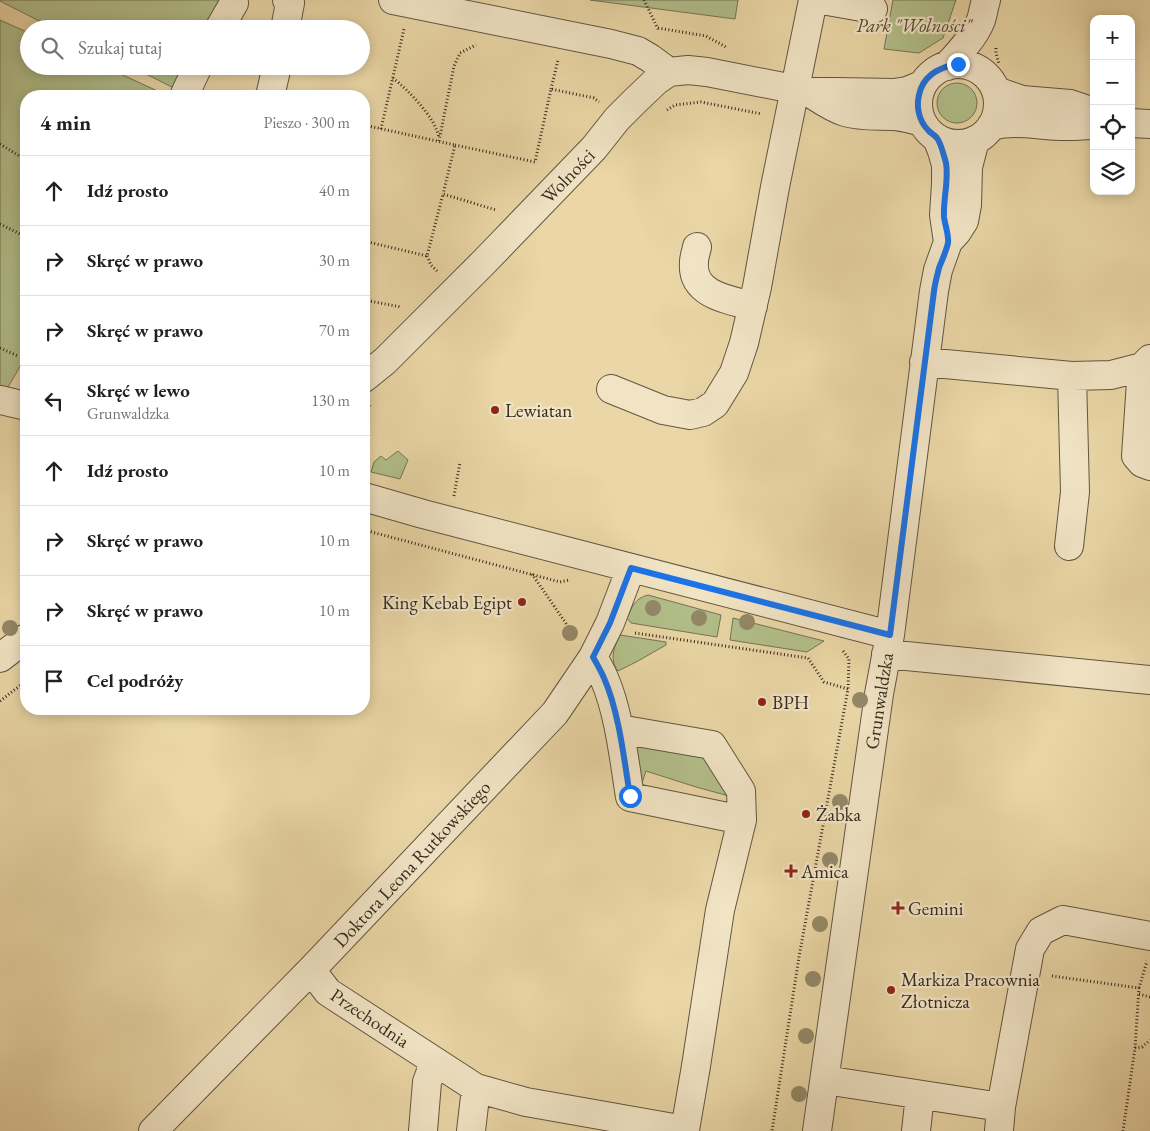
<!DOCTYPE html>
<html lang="pl">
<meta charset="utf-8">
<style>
:root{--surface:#fff;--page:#f2f2f2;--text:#202124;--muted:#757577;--line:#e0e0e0}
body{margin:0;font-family:"EB Garamond",serif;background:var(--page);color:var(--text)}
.controls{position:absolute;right:15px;top:15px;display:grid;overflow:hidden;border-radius:10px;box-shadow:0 2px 12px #0003}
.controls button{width:45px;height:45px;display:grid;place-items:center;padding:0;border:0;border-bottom:1px solid var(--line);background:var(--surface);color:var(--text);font:25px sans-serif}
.stop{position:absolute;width:15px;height:15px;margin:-11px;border:4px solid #1a73e8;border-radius:50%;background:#fff}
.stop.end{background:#1a73e8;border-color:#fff;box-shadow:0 1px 5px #0008}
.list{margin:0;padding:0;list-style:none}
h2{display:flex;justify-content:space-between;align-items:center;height:65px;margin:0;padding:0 20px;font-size:21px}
h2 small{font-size:16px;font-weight:400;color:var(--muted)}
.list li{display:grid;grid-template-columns:32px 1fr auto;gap:15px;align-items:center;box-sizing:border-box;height:70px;padding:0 20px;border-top:1px solid var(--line)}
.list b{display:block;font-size:19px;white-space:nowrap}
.list p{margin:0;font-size:16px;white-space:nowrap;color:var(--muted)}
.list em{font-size:16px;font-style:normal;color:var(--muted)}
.icon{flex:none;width:28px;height:28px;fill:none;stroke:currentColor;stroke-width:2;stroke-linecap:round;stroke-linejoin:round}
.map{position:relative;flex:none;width:1150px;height:1131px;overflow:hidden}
.search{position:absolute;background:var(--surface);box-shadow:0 2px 12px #0003;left:20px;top:20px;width:350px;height:55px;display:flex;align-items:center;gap:12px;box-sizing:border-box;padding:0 18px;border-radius:28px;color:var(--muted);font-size:19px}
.panel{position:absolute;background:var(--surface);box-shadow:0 2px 12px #0003;left:20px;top:90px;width:350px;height:625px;border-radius:20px}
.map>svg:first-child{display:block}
</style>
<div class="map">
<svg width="1150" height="1131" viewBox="0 0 1150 1131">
<rect width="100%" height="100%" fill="#ead6a6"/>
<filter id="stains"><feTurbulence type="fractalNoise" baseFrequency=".004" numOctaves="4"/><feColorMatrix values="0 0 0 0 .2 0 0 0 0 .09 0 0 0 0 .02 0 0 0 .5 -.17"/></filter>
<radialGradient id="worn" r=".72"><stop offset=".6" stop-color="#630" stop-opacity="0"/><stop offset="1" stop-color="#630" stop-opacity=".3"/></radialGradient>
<path fill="#b2bf8a" stroke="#747556" d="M0 0H229L211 29H55L0 1Z
M590 0H738L735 19Z
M893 0H956L943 38 919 53 884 49Z
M0 20 29 33V66H103L164 94 163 96H26V356L0 401Z
M130 66H188L174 88Z
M937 103a20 20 0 1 1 40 0a20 20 0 1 1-40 0Z
M398 451 408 460 400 479 371 472 374 462 381 456 386 460Z
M648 595 721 615 717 637 631 623 627 618C632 607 635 598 648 595Z
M733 618 824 641 807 652 730 640Z
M620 635 666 642V645L638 661 618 671C609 659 614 647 620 635Z
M631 739 705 758 729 796 696 787 646 771 641 786Z"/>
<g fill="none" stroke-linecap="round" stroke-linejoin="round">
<g stroke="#625642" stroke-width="30">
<path id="minor" d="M393 0 611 44 638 51 650 58 669 72
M822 0 873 9
M219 29 234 3
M285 29 290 3 287 0
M918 104a40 40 0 1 1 80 0a40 40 0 1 1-80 0Z
M947 66C959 53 975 36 981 20 983 14 984 6 986 0
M996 91 1022 100 1070 104 1094 112
M810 93C821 100 832 108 845 112 861 117 879 115 895 116 905 117 913 119 922 122
M184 96 198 66
M270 96 277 66
M1131 123 1150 124
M991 126C1018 119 1043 127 1070 126 1078 126 1086 125 1094 125
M937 138 942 151 946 165V184L944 215 948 242
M697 247C696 252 694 257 694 262 691 295 729 300 753 306
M924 362 1072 376 1111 375 1142 367 1150 359
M1142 367 1136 456 1142 463 1150 466
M364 378 385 361 484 262 594 148 617 119 636 100 656 81 669 72 688 70 707 72 809 92H837L894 93 907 91 922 85
M611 389 663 410 690 415 703 412 715 404 734 373 744 343 757 287 775 187 813 0
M1 400 26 406
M364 497 423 514 890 635
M1069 546 1075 492 1072 376
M886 654 1150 680
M0 658 26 638
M619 729 712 745 741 791 742 820
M311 970 328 992 476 1088 526 1102 685 1130 696 1066 720 910 742 820 630 797C624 759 619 712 604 678 601 671 597 664 593 657
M825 1080 1001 1107
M153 1131 311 970 555 713 593 657 610 623 631 568
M423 1131 427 1082 430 1074 433 1061
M471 1131 476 1088
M817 1131 879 694 890 635 934 291 938 270 948 242 957 232 964 221 967 205 968 167 975 140
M916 1131 920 1095
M999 1131 1001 1107 1030 949 1041 931 1063 920 1150 936"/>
</g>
<path stroke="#352b21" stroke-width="3" stroke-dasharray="1 2.5" stroke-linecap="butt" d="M644 0 658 29
M658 28 706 36 726 47
M996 48V53L999 64
M393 78C408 90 436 118 439 138
M551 89 558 60
M667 110 675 105 701 102 762 114
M364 125 455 145 443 194
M381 129 404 29
M439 141 454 66 460 53 476 45
M0 144 26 160
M455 145 535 162 551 89 594 98 599 102
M0 224 26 237
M364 241 427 256 443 194 496 210
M427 256 431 265 437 271
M364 300 401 307
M0 348 18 356
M364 410 371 404
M454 496 460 462
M364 530 560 582 569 580
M532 574 574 635
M635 633 808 658 824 682 848 689 799 957 772 1131
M843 651 849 659 848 689H849
M0 701 26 681
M1052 976 1139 988 1135 1048 1123 1131
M1139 988 1147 961
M1139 994 1150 997
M1135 1048 1142 1047 1150 1040"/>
<use href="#minor" stroke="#f1e4c5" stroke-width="28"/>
</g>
<g fill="#948868">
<circle cx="653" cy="608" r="8"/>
<circle cx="699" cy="618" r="8"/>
<circle cx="747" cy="622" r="8"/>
<circle cx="10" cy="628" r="8"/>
<circle cx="570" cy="633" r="8"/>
<circle cx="860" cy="700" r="8"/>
<circle cx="840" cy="802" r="8"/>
<circle cx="830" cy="860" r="8"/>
<circle cx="820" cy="924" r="8"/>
<circle cx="813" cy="979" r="8"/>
<circle cx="806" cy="1036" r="8"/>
<circle cx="799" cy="1094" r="8"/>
</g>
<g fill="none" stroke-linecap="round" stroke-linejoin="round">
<path stroke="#1a73e8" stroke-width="6" d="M630 796C624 759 619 712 604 678 601 671 597 664 593 657L610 623 631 568 890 635 934 291C935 283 937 276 939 268 942 260 946 252 948 243 949 235 945 225 944 217 943 199 949 180 946 163 944 156 941 143 937 138 935 135 930 133 928 130 919 121 916 107 919 95 923 75 940 67 958 64"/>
</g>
<g fill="#8f2418" stroke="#f1e4c5" stroke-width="2">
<circle cx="495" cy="410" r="5"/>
<circle cx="522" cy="602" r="5"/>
<circle cx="762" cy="702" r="5"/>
<circle cx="806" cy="814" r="5"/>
<path d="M788.5 863.5h5v5h5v5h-5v5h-5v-5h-5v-5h5z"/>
<path d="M895.5 900.5h5v5h5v5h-5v5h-5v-5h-5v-5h5z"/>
<circle cx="891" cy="990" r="5"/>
</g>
<g text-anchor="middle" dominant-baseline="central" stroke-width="4.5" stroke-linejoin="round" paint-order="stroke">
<g font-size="19" font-style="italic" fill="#4e4936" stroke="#f1e4c5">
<text x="914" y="25">Park "Wolności"</text>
</g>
<g font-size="19" fill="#352b21" stroke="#f1e4c5">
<text transform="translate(568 176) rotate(-46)">Wolności</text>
<text transform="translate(879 701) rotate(-81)">Grunwaldzka</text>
<text transform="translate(412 864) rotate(-47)">Doktora Leona Rutkowskiego</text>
<text transform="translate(370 1018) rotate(34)">Przechodnia</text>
</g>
<g font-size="19" fill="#352b21" stroke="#f1e4c5" text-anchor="start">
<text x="505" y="410">Lewiatan</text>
<text x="512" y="602" text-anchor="end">King Kebab Egipt</text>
<text x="772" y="702">BPH</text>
<text x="816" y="814">Żabka</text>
<text x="801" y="871">Amica</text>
<text x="908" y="908">Gemini</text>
<text x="901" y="979">Markiza Pracownia<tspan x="901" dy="22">Złotnicza</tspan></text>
</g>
</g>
<rect width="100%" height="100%" filter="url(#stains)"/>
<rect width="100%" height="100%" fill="url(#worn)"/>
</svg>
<div class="controls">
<button>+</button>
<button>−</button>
<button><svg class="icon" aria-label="locate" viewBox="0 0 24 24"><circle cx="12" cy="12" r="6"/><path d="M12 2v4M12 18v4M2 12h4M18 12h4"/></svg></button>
<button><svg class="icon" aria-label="layers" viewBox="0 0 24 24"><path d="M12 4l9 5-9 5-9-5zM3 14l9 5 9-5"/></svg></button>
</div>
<div class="stop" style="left:630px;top:796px"></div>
<div class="stop end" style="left:958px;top:64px"></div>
<div class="search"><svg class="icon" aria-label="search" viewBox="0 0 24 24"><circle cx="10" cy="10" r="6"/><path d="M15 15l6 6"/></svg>Szukaj tutaj</div>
<section class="panel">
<h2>4 min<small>Pieszo · 300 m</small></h2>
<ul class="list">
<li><svg class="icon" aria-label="ahead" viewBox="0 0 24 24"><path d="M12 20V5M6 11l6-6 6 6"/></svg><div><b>Idź prosto</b></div><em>40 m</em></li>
<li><svg class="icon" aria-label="right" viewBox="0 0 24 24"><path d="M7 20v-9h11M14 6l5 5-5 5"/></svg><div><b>Skręć w prawo</b></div><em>30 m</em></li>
<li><svg class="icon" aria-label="right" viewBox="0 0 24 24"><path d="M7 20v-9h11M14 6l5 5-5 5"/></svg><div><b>Skręć w prawo</b></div><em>70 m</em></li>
<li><svg class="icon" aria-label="left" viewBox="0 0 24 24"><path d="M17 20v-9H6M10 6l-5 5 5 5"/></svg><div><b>Skręć w lewo</b><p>Grunwaldzka</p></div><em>130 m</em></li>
<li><svg class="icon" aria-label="ahead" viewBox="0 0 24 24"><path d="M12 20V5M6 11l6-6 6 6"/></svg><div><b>Idź prosto</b></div><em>10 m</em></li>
<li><svg class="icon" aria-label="right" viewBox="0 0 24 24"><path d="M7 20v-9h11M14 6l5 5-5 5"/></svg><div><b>Skręć w prawo</b></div><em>10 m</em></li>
<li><svg class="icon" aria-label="right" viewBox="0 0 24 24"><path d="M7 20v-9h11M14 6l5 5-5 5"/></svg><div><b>Skręć w prawo</b></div><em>10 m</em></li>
<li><svg class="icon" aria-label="arrive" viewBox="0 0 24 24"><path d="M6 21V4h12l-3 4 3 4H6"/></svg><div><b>Cel podróży</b></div></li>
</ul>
</section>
</div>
